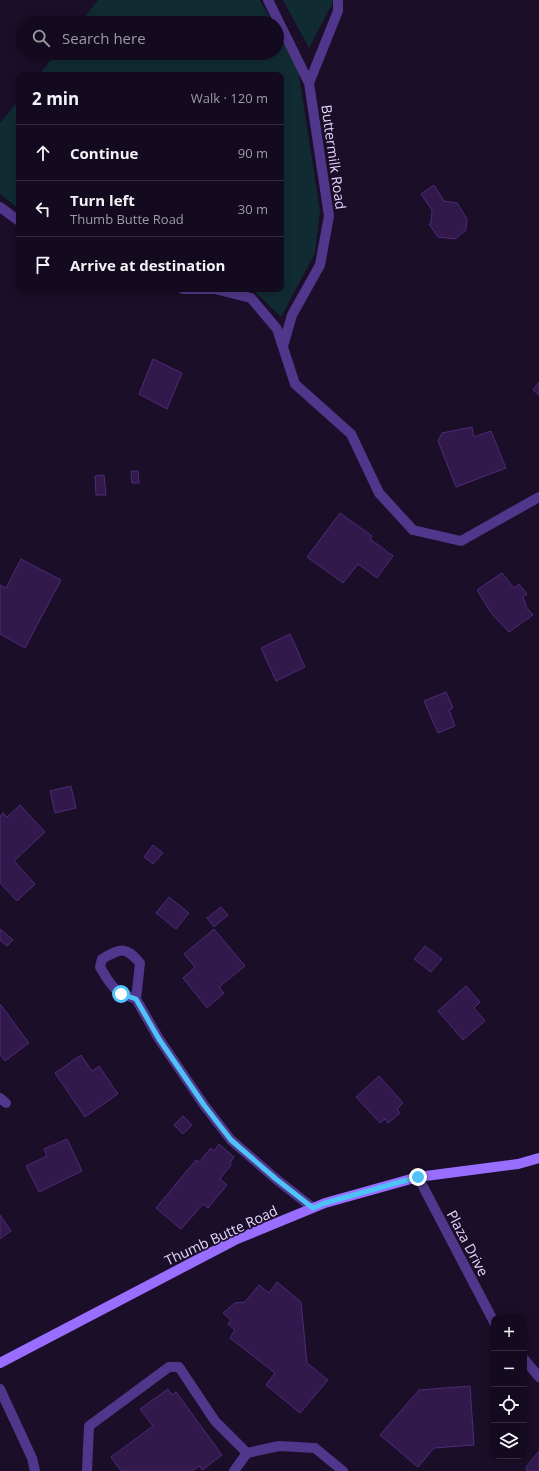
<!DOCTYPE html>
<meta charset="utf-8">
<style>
:root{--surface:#140a1f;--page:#1d1328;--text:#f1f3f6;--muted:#9d9aa4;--line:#332b3d}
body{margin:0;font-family:"Open Sans",sans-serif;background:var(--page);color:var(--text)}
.controls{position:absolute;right:12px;bottom:12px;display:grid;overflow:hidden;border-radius:8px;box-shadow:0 2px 10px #0003}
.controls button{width:36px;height:36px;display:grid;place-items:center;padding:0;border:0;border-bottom:1px solid var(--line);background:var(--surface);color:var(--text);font:20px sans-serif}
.stop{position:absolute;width:12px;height:12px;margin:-9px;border:3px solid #4fc3f7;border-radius:50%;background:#fff}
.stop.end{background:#4fc3f7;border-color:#fff;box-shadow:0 1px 4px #0008}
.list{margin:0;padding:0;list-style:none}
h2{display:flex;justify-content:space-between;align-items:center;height:52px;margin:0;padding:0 16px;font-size:17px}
h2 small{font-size:13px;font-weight:400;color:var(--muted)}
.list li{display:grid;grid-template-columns:26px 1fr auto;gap:12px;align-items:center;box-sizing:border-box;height:56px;padding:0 16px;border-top:1px solid var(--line)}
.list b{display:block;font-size:15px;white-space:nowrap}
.list p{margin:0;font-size:13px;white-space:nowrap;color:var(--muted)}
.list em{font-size:13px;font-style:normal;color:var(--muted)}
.icon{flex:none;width:22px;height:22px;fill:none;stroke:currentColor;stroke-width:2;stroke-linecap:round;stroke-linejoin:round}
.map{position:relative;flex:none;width:539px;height:1471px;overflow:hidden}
.search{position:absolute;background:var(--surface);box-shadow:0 2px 10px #0003;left:16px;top:16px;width:268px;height:44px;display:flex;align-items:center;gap:10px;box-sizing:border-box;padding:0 14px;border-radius:22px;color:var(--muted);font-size:15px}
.panel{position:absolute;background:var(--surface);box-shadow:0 2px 10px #0003;left:16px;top:72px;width:268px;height:220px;border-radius:8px}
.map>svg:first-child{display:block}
</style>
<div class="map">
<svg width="539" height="1471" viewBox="0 0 539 1471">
<rect width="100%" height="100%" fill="#1a0e29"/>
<path fill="#112b33" d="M98 0H260L273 23H80Z
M283 0H332L333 2 309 48Z
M277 31 298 69 320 211 315 253 281 317 252 289H281V75H39L56 53H277Z
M19 100V209L0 194V123Z"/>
<path fill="#31194b" stroke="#4f2a78" d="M434 185 444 201 457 203 467 219 466 230 455 239 438 237 429 224H431L432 210 421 194Z
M153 359 182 373 167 409 139 394Z
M539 382V395L533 390Z
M472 427 474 437 491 431 506 468 456 487 438 441 442 433Z
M131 471H138L139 483H132Z
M104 475 106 495H96L95 476Z
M340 513 372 536 370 539 393 556 377 578 358 564 343 583 307 557Z
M21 559 61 580 25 648 0 634V585L6 588Z
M502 573 514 588 519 584 527 594 523 597 527 608 533 615 509 632 491 613 477 590Z
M290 634 305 667 276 681 261 648Z
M446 692 453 708 449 710 455 726 438 733 424 701Z
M71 786 76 808 55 813 50 791Z
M20 805 45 832 14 861 35 884 17 901 0 883V817L3 813 7 817Z
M153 845 163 853 153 864 144 857Z
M169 897 189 913 176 929 156 913Z
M221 907 228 915 214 927 207 918Z
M0 929 13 940 7 946 0 940Z
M214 929 245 966 219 987 224 993 207 1008 183 978 195 967 184 954Z
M425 946 442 959 431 972 414 959Z
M466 986 480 1002 474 1008 485 1021 463 1040 438 1011Z
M0 1004 29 1043 5 1061 0 1055Z
M81 1055 92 1071 99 1066 118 1094 85 1117 55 1073Z
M379 1076 403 1103 397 1109 400 1113 388 1123 385 1119 380 1123 356 1097Z
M183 1116 192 1125 183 1134 174 1125Z
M67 1139 82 1171 39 1192 26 1166 47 1156 44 1149Z
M219 1144 234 1157 230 1163 231 1165 220 1179 227 1185 208 1208 203 1204 181 1229 156 1208 196 1160 199 1162 211 1148 214 1151Z
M0 1215 11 1231 0 1239Z
M277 1282 301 1302 307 1363 328 1380 300 1413 266 1385 275 1373 230 1338 235 1330 228 1324 231 1320 223 1313 235 1303 245 1302 259 1285 269 1293Z
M470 1386 474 1445 434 1448 418 1467 380 1435 419 1390Z
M168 1389 172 1395 176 1392 222 1455 202 1470 200 1466 192 1471H121L111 1457 153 1426 140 1409Z
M539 1451V1471H527L526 1467Z"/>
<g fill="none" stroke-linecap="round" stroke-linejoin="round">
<path stroke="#51378b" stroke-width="10" d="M136 999C113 991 112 987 100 967L102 959C121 948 125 946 140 963L136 999 159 1039 204 1105 231 1140 276 1179 313 1208
M247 1453 279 1446 315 1448 343 1471
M87 1471 89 1426 169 1367H179L215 1421 247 1453 234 1471"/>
<path stroke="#51378b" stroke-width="10" d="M268 0 309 83
M0 207 19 221
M183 289H215L251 298 277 329 295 384 351 434 379 493 413 530 461 541 539 497
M283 346 292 315 320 265 329 216 309 83 338 11V0
M0 1098 6 1103
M418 1177 494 1322
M524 1359 539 1377
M0 1389 32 1458 35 1471"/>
<path stroke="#996dff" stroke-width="10" d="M0 1363 235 1240 325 1203 418 1177 518 1164 539 1158"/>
</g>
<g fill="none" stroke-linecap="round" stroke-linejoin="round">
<path stroke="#4fc3f7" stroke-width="5" d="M121 994 136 999 159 1039 204 1105 231 1140 276 1179 313 1208 325 1203 418 1177"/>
</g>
<g text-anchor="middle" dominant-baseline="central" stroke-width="3.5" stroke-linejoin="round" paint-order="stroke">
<g font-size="14" fill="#e6d6ff" stroke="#1a0e29">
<text transform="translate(334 157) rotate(82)">Buttermilk Road</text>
<text transform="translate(221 1235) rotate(-25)">Thumb Butte Road</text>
<text transform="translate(468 1243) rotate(62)">Plaza Drive</text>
</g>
</g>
</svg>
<div class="controls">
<button>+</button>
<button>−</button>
<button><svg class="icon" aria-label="locate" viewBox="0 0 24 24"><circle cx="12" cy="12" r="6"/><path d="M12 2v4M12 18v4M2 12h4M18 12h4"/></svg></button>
<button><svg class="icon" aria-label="layers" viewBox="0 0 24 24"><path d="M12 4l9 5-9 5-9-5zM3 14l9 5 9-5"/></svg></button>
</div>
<div class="stop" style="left:121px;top:994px"></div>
<div class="stop end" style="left:418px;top:1177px"></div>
<div class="search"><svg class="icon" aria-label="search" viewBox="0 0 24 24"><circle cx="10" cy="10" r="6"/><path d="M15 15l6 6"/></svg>Search here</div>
<section class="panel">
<h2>2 min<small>Walk · 120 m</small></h2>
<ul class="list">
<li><svg class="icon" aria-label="ahead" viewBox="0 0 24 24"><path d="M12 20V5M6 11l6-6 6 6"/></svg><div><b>Continue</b></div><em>90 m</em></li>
<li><svg class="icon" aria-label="left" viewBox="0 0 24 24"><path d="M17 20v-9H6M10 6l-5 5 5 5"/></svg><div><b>Turn left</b><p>Thumb Butte Road</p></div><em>30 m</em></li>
<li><svg class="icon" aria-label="arrive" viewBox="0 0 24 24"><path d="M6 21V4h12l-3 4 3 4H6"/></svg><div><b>Arrive at destination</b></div></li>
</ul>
</section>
</div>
